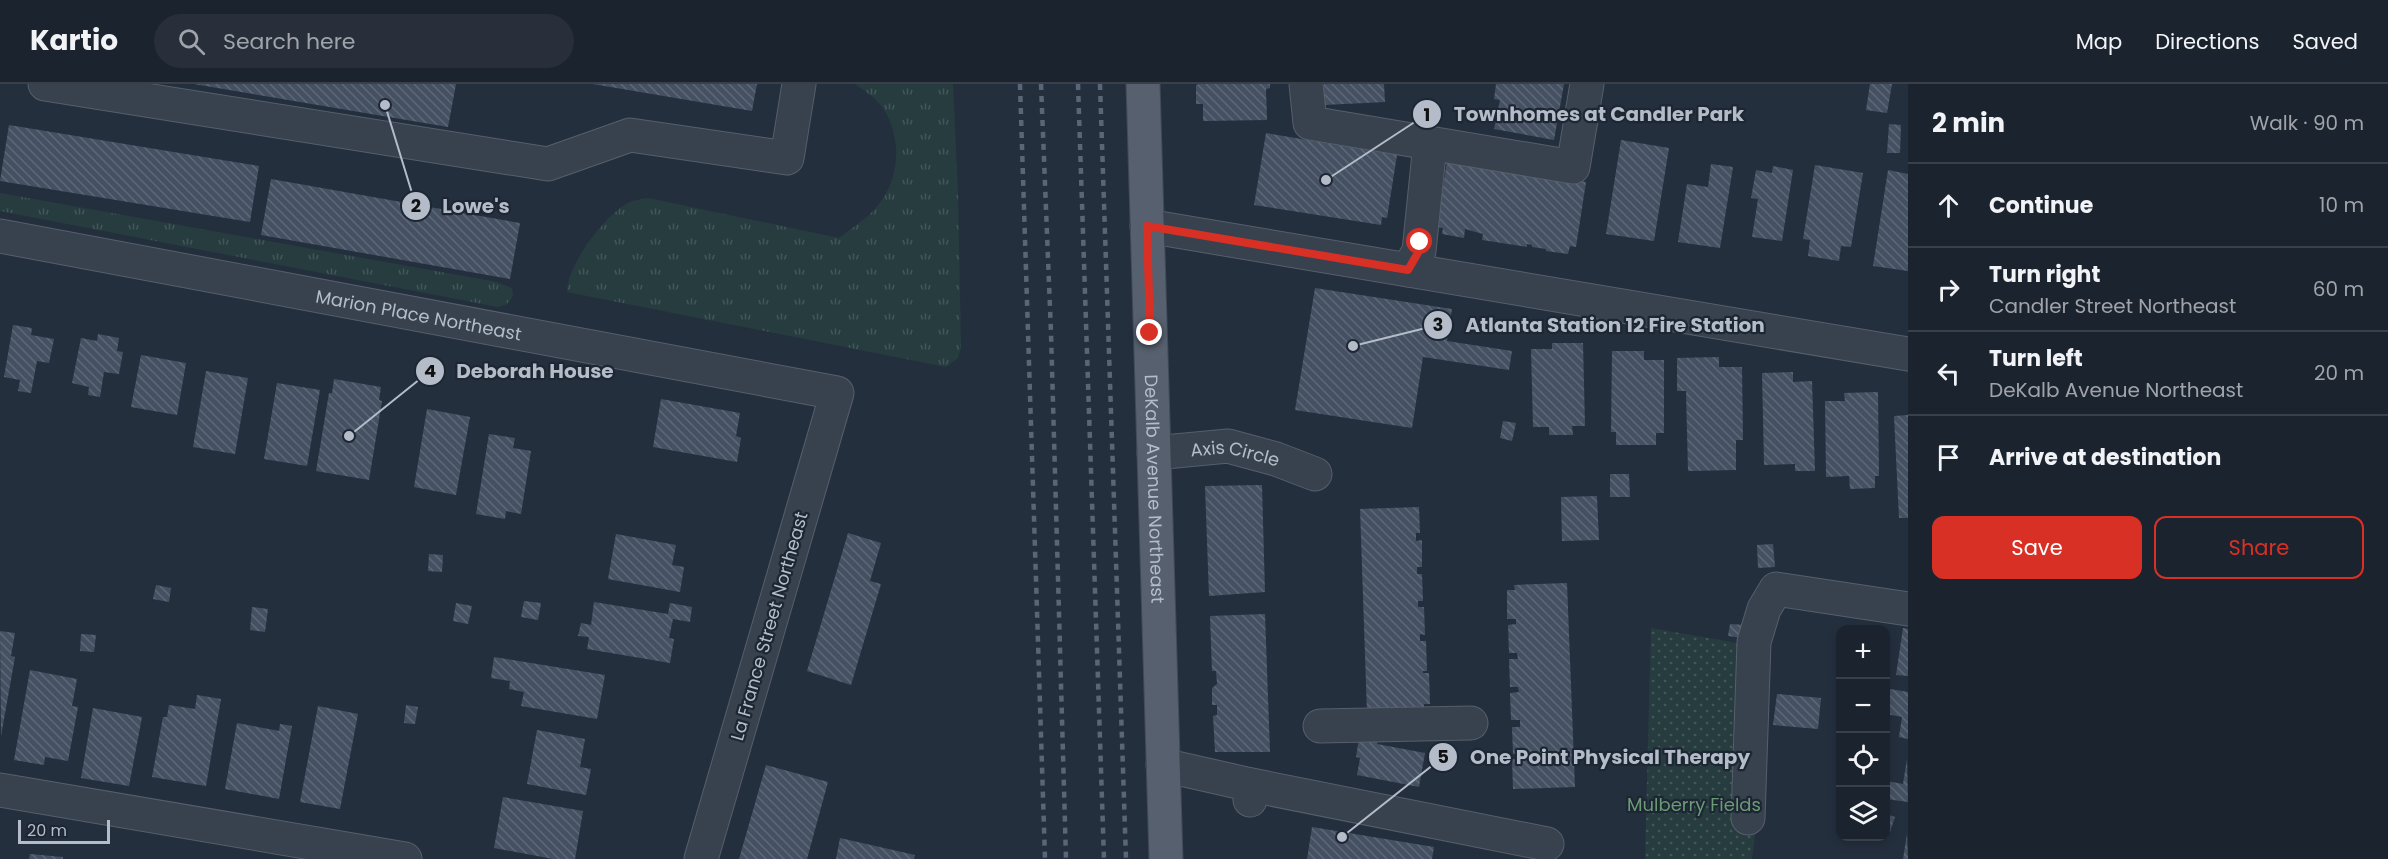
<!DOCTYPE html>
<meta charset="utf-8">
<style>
:root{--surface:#1b232e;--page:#282f3a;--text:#f1f3f6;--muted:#a0a4aa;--line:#39404a;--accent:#d93025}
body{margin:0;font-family:Poppins,sans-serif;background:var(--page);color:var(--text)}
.controls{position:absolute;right:18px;bottom:18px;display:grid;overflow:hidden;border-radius:12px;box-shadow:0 3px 9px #0003}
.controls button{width:54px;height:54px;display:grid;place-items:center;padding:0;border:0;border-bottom:2px solid var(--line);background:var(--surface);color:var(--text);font:30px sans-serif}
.scale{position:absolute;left:18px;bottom:15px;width:92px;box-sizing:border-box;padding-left:6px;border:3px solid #b4bcc9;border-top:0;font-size:16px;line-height:21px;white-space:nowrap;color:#b4bcc9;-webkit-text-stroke:4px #1d2633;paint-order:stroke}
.stop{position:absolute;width:18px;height:18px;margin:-14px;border:4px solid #d93025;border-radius:50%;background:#fff}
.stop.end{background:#d93025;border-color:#fff;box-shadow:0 2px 6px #0008}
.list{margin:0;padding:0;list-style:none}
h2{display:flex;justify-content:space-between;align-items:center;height:78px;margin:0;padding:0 24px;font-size:26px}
h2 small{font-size:20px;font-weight:400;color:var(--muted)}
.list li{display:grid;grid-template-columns:39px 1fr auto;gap:18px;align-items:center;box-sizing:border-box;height:84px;padding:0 24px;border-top:2px solid var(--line)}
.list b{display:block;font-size:22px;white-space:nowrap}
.list p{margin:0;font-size:20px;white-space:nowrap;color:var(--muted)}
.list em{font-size:20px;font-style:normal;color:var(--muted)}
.actions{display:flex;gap:12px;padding:18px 24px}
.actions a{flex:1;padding:14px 0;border:2px solid var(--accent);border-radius:12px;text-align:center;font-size:21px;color:var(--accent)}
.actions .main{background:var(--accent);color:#fff}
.icon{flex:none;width:33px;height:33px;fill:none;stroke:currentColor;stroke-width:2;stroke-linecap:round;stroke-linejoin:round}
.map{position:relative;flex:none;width:1908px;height:775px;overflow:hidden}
header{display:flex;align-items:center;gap:36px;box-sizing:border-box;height:84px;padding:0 30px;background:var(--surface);border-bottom:2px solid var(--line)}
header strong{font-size:28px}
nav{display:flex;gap:33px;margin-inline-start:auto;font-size:21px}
.search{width:420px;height:54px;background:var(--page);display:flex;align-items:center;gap:15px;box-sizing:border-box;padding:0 21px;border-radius:33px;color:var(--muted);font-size:22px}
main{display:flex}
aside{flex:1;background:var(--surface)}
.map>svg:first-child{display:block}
</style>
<header>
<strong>Kartio</strong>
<div class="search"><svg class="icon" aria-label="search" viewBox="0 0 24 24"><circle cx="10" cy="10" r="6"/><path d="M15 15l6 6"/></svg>Search here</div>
<nav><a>Map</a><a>Directions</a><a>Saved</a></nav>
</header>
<main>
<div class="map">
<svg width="1908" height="775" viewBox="0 0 1908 775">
<defs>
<pattern id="grass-tufts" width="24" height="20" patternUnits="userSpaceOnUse" patternTransform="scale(1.5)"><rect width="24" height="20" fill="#263c3f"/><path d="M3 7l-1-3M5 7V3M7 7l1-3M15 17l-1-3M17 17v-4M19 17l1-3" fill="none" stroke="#435659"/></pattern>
<pattern id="park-dots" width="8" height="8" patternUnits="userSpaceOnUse" patternTransform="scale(1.5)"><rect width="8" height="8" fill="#263c3f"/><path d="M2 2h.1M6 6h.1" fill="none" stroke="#435659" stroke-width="1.8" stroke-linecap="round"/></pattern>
<pattern id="building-back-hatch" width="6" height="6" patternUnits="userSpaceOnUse" patternTransform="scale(1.5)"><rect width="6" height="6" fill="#455162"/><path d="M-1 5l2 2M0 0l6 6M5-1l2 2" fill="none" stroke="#5d6877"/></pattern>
</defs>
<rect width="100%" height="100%" fill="#242f3e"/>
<path fill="url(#grass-tufts)" d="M855 0H953L958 110 961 263 958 274 946 283 567 208C567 181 606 129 630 118 635 116 643 115 648 114L839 154C849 146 860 139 869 131 899 104 905 58 883 24 876 14 865 7 855 0Z
M0 109 497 198 512 204 513 212 507 220 498 223 0 127Z"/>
<path fill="url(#park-dots)" d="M1651 544 1743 560 1756 742 1752 775H1645Z"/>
<path fill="url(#building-back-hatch)" d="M194 0H456L448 43Z
M593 0H757L752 27Z
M1199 0H1270V4L1266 5 1267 36 1203 37V20H1196V1Z
M1324 0H1384L1385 18 1324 21Z
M1496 0H1564L1554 56 1494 45 1500 16 1494 15Z
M1870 0H1892L1887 29 1866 26Z
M1889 40 1901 41 1900 69H1887Z
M9 41 259 82 250 138 0 97Z
M1266 49 1397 71 1387 134 1382 133 1381 141 1254 121Z
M1621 56 1669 64 1654 157 1606 150Z
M1447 77 1586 98 1576 163 1570 162 1568 170 1546 167V165L1532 163V161L1527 160V163L1482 156 1483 150 1465 145 1464 154 1442 150 1443 144 1437 143Z
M1711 80 1733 83 1720 164 1678 158 1687 100 1708 103Z
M1815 81 1863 89 1851 163 1841 162 1839 177 1808 172 1810 156 1803 155Z
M1773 82 1793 86 1782 157 1752 153 1758 115 1751 114 1756 86 1772 89Z
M1888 86 1908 90V187L1873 182Z
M271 95 520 139 510 195 261 151Z
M1315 204 1452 225 1447 257 1512 267 1509 286 1423 273 1412 344 1295 326Z
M13 241 32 244 31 251 54 255 49 279 37 277 31 309 18 307 20 296 4 293Z
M98 250 119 254 117 267 123 268 119 290 104 288 100 313 88 311 89 303 72 299 81 254 97 257Z
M1552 259H1583L1585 342H1572L1573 351H1549V343H1533L1531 265H1552Z
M1612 267H1644V276H1664V349H1656V361H1616V348H1611Z
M141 271 186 279 177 331 131 323Z
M1719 273V283H1742L1743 356H1736V386L1688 387 1686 307H1677V274Z
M206 287 248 294 235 370 193 363Z
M1793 288V298L1812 297 1815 387H1795V380L1764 381 1762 289Z
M334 295 381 303 379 316 382 317 369 396 316 387 329 309H332Z
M277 299 320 306 307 382 264 375Z
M1878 308 1879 392H1875V404L1850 405 1849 392 1826 393 1825 317H1845L1844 309Z
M661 315 740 329 736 352 741 354 737 378 653 363Z
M427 325 470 333 456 411 414 403Z
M1908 331V434H1899L1894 332Z
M1503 337 1516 339 1512 357 1500 354Z
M489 350 515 354 513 364 531 367 521 430 506 427 505 435 476 430Z
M1610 390H1629L1630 413H1610Z
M1262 401 1265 508 1209 512 1205 402Z
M1597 412 1599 456 1562 457 1561 413Z
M1419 423 1420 449H1416V457L1422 456V483H1417V490H1422L1423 517H1418V523H1424L1425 551 1420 550V557H1426L1427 587H1423V589H1429L1430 620H1424V627L1367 629 1360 425Z
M848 449 881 459 870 497 881 500 851 601 807 587Z
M616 450 676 461 672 481 684 483 680 508 608 495Z
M1773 460 1775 483 1758 484 1757 461Z
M429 470 443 471 442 488 428 487Z
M1567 499 1575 703 1513 705 1512 675H1520V670H1513L1512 643H1520V636H1511L1510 609 1519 608 1518 603H1510L1509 575H1518L1517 569H1509L1508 541 1516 540V535H1507V506H1515L1514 501Z
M156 501 171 504 169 518 153 515Z
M524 517 541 519 538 536 521 533Z
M594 518 668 530 670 519 692 523 690 538 673 535 669 554 674 555 670 579 587 565 589 553 578 552 581 539 591 541Z
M456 519 472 522 468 540 453 537Z
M252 523 268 525 265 548 250 546Z
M1265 530 1270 668H1215L1213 632 1217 631V621H1212V604L1217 600 1216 587H1212L1210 532Z
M1730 540 1745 541 1743 554 1728 552Z
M1903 544 1908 545V592L1896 591Z
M0 547 15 549 11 572 15 573 1 652Z
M81 550 96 551 94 568 80 567Z
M494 573 605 591 597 635 521 622 524 608 509 605 510 597 491 594Z
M30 586 77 595 72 622 78 623 68 677 45 673 44 681 14 676Z
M1890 605 1908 608V655L1899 653 1902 633 1886 630Z
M1777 610 1821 614 1818 645 1773 641Z
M197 611 221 615 206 702 152 693 163 633H167L169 621 195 625Z
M406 621 418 623 415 640 404 639Z
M318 622 358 630 340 725 300 718Z
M93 624 142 633 129 702 81 694Z
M237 639 279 647 280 640 292 642 279 715 225 705Z
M537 646 585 655 580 683 591 685 586 711 527 700Z
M1359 654 1378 657 1377 660 1425 669 1419 703 1357 691 1360 674 1356 673Z
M1907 675 1908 718 1886 715 1887 697 1903 700Z
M766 681 828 698 807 775H739Z
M503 713 583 727 575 775H553L494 764Z
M1886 730 1895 733 1890 748 1886 746Z
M1312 743 1434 763 1432 775H1307Z
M1907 750 1908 775H1903Z
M840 754 915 771 914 775H836Z
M30 770 63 773V775H29Z"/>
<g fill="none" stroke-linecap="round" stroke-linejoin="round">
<g stroke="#565f6c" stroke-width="35">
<g id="minor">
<path d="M45 0 548 80 630 51 787 74 799 0"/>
<path d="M1306 0 1310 39 1573 83 1587 0"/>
<path d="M1147 142 1908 270"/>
<path id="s1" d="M0 152 837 309 701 775"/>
<path d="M1408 186 1419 167 1430 60"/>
<path id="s2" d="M1154 369 1228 362 1276 375 1315 390"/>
<path d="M1320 642 1471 639"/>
<path d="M1163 681 1251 701 1250 716"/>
<path d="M1251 701 1547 760"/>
<path d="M0 706 405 775"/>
<path d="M1748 734 1754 558 1764 525 1776 505 1908 525"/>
</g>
</g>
<g stroke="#414a57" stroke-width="35">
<g id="major">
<path id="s3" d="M1143 0 1166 775"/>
</g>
</g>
<use href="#minor" stroke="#38414e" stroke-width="33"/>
<use href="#major" stroke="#56606e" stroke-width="33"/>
<path stroke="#5a6575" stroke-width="4.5" stroke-dasharray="6 6" stroke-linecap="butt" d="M1020 0 1045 775
M1041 0 1051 249 1066 775
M1078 0 1104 775
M1100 0 1126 775"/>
</g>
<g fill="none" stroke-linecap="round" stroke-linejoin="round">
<path stroke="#d93025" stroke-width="8" d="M1150 249 1147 142 1408 186 1419 167 1420 158"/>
</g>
<g text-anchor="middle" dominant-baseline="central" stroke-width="4.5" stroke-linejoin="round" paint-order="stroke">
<g font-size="18" fill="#b4bcc9" stroke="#1d2633">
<text stroke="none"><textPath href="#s1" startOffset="426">Marion Place Northeast</textPath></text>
<text stroke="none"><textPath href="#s2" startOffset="82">Axis Circle</textPath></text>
<text stroke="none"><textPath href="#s3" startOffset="405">DeKalb Avenue Northeast</textPath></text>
<text transform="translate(769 542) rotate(-74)">La France Street Northeast</text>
</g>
<g font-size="18" fill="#6b9a76" stroke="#1d2633">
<text x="1694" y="720">Mulberry Fields</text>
</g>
</g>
<path fill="none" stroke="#b4bcc9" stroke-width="2" d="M1326 96L1427 30M385 21L416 122M1353 262L1438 241M349 352L430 287M1342 753L1443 673"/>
<g fill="#b4bcc9" stroke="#1d2633" stroke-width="2">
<circle cx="1326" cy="96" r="6"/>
<circle cx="385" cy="21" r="6"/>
<circle cx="1353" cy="262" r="6"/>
<circle cx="349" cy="352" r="6"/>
<circle cx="1342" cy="753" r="6"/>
<circle cx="1427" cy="30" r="15"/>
<circle cx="416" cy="122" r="15"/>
<circle cx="1438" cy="241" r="15"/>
<circle cx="430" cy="287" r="15"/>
<circle cx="1443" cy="673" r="15"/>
</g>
<g font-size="18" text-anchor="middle" font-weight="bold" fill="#111">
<text x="1427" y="37">1</text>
<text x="416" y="128">2</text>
<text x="1438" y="247">3</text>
<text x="430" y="293">4</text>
<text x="1443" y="679">5</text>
</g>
<g font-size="20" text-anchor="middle" font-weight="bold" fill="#b4bcc9" stroke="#1d2633" stroke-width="4.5" stroke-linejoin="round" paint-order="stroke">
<text x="1599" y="37">Townhomes at Candler Park</text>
<text x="476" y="129">Lowe's</text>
<text x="1615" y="248">Atlanta Station 12 Fire Station</text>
<text x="535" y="294">Deborah House</text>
<text x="1610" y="680">One Point Physical Therapy</text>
</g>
</svg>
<div class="controls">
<button>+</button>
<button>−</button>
<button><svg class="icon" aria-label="locate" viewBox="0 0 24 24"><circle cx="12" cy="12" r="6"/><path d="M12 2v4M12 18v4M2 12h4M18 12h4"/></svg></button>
<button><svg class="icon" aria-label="layers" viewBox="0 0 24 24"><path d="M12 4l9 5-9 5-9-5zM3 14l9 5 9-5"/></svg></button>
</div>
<div class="scale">20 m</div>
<div class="stop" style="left:1420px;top:158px"></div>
<div class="stop end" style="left:1150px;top:249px"></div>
</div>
<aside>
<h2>2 min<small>Walk · 90 m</small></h2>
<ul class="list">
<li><svg class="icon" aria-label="ahead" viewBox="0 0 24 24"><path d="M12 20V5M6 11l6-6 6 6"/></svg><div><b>Continue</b></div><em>10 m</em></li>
<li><svg class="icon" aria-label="right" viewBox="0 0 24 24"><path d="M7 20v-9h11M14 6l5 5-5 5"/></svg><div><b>Turn right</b><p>Candler Street Northeast</p></div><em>60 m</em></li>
<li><svg class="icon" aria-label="left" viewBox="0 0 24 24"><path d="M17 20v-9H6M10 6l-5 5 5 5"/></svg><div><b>Turn left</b><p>DeKalb Avenue Northeast</p></div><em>20 m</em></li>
<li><svg class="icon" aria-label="arrive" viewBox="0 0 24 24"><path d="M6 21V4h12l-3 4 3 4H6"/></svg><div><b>Arrive at destination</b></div></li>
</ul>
<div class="actions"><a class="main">Save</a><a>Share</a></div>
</aside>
</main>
